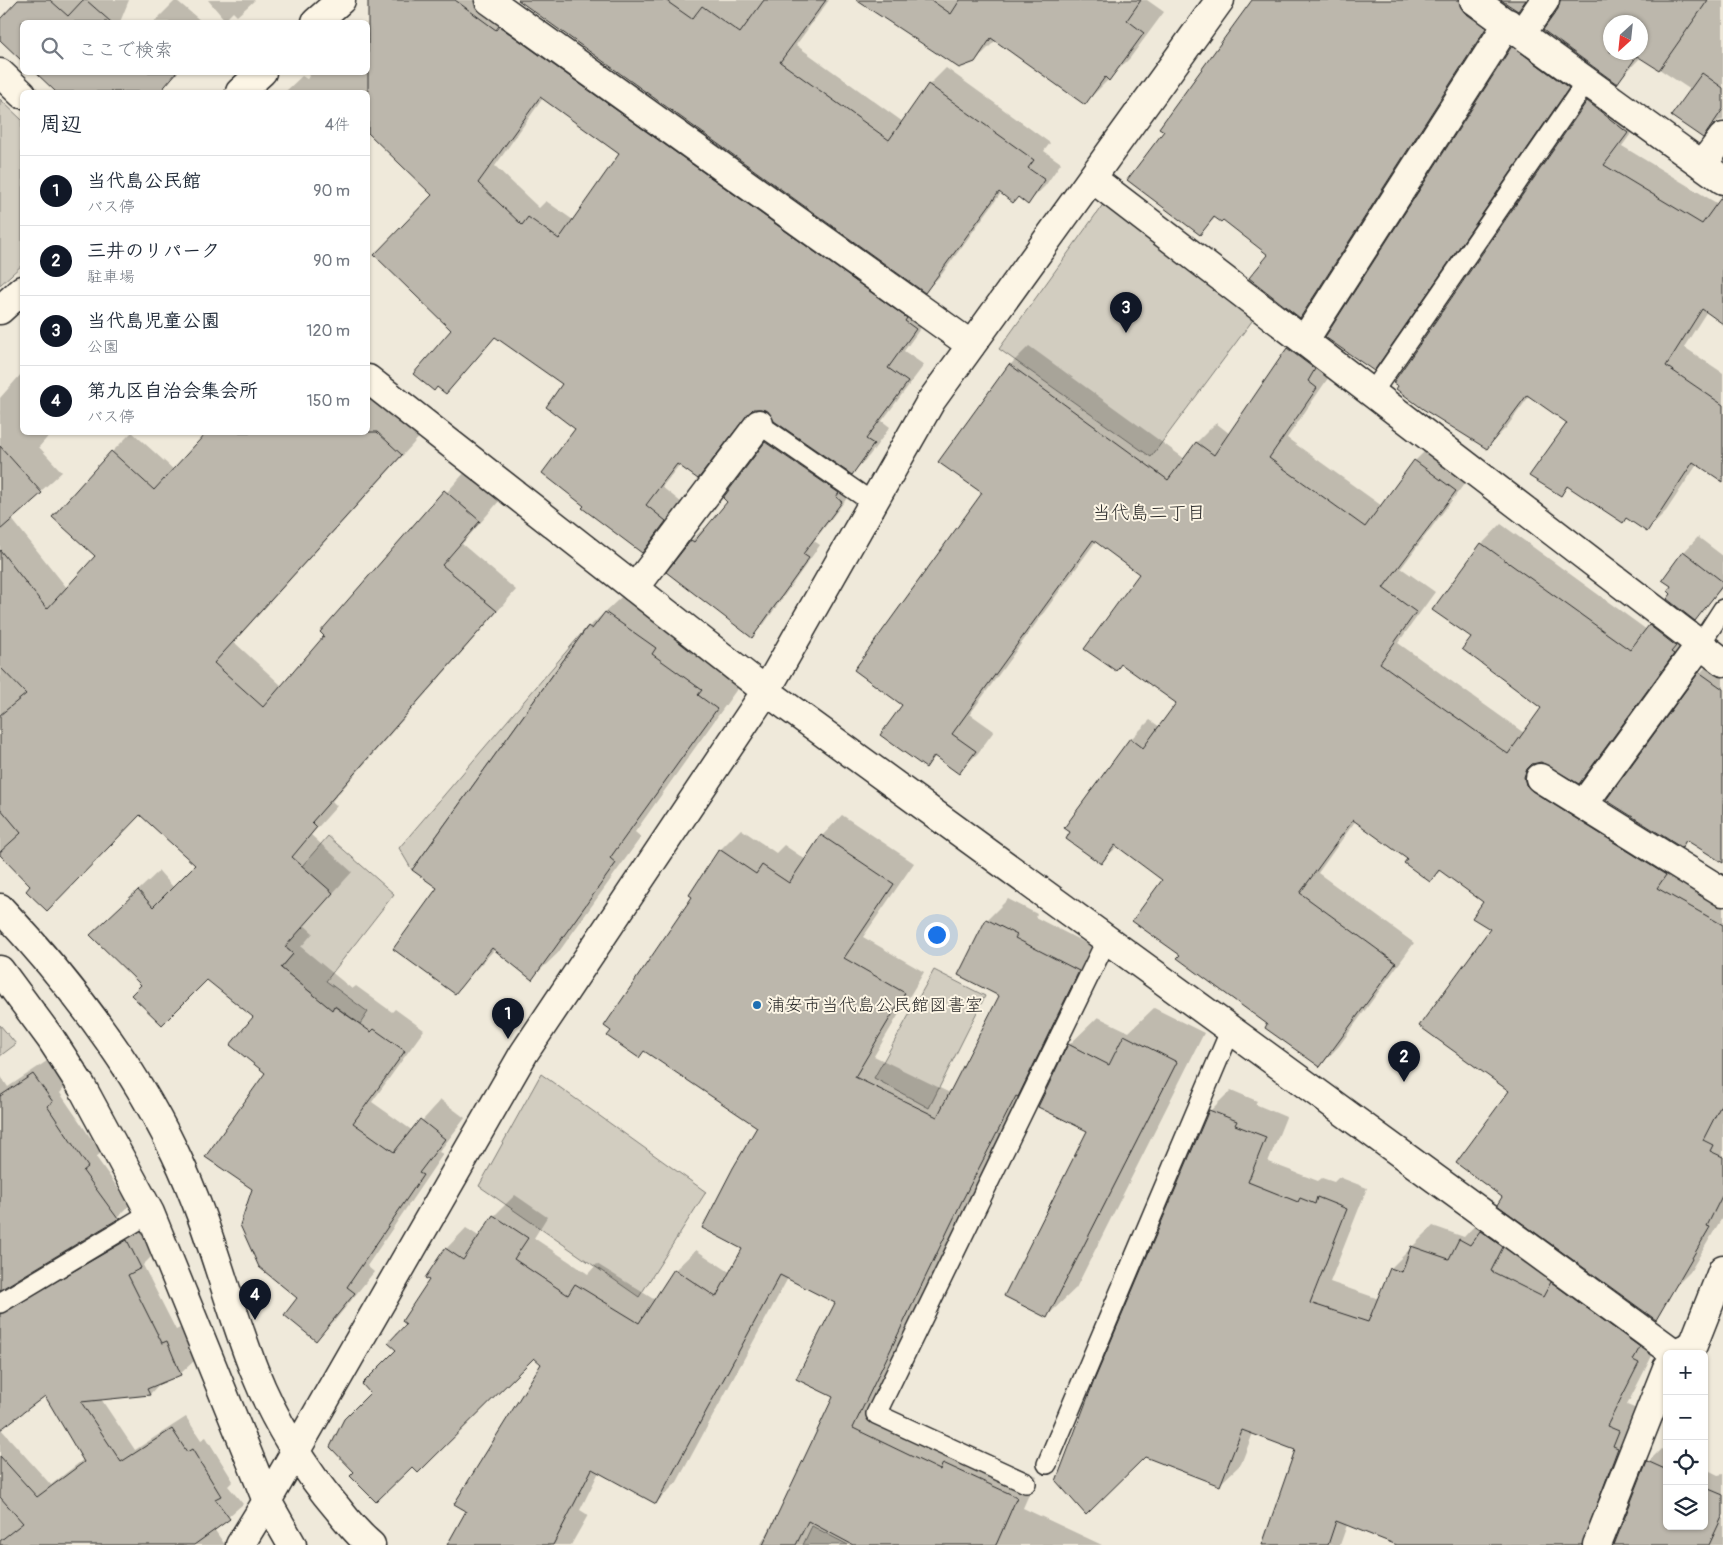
<!DOCTYPE html>
<html lang="ja">
<meta charset="utf-8">
<style>
:root{--surface:#fff;--page:#f6f6f7;--text:#1f2937;--muted:#747a83;--line:#e0e1e3;--accent:#111827}
body{margin:0;font-family:Pangolin,"Klee One",sans-serif;background:var(--page);color:var(--text)}
.controls{position:absolute;right:15px;bottom:15px;display:grid;overflow:hidden;border-radius:8px;box-shadow:0 1px 4px #0004}
.controls button{width:45px;height:45px;display:grid;place-items:center;padding:0;border:0;border-bottom:1px solid var(--line);background:var(--surface);color:var(--text);font:25px sans-serif}
.compass{position:absolute;left:1603px;top:15px;width:45px;height:45px;border-radius:50%;background:var(--surface);box-shadow:0 1px 4px #0004;rotate:207deg}
.you{position:absolute;left:936px;top:934px;width:18px;height:18px;margin:-12px;border:4px solid #fff;border-radius:50%;background:#1a73e8;box-shadow:0 0 0 8px #1a73e833}
.badge{display:grid;place-items:center;width:32px;height:32px;border-radius:50%;background:var(--accent);color:#fff;font-size:16px;font-weight:700}
.pin{position:absolute;translate:-50% -41px;filter:drop-shadow(0 1px 2px #0008)}
.pin::after{content:'';position:absolute;top:26px;width:18px;height:15px;background:inherit;clip-path:polygon(0 0,100% 0,50% 100%)}
.list{margin:0;padding:0;list-style:none}
h2{display:flex;justify-content:space-between;align-items:center;height:65px;margin:0;padding:0 20px;font-size:21px}
h2 small{font-size:16px;font-weight:400;color:var(--muted)}
.list li{display:grid;grid-template-columns:32px 1fr auto;gap:15px;align-items:center;box-sizing:border-box;height:70px;padding:0 20px;border-top:1px solid var(--line)}
.list b{display:block;font-size:19px;white-space:nowrap}
.list p{margin:0;font-size:16px;white-space:nowrap;color:var(--muted)}
.list em{font-size:16px;font-style:normal;color:var(--muted)}
.icon{flex:none;width:28px;height:28px;fill:none;stroke:currentColor;stroke-width:2;stroke-linecap:round;stroke-linejoin:round}
.map{position:relative;flex:none;width:1723px;height:1545px;overflow:hidden}
.search{position:absolute;background:var(--surface);box-shadow:0 1px 4px #0004;left:20px;top:20px;width:350px;height:55px;display:flex;align-items:center;gap:12px;box-sizing:border-box;padding:0 18px;border-radius:8px;color:var(--muted);font-size:19px}
.panel{position:absolute;background:var(--surface);box-shadow:0 1px 4px #0004;left:20px;top:90px;width:350px;height:345px;border-radius:8px}
.map>svg:first-child{display:block}
</style>
<div class="map">
<svg width="1723" height="1545" viewBox="0 0 1723 1545">
<rect width="100%" height="100%" fill="#efe9da"/>
<filter id="ink" filterUnits="userSpaceOnUse"><feTurbulence type="fractalNoise" baseFrequency=".02" numOctaves="2"/><feDisplacementMap in="SourceGraphic" scale="10" xChannelSelector="R" yChannelSelector="G"/><feConvolveMatrix kernelMatrix="1 2 1 2 8 2 1 2 1" color-interpolation-filters="sRGB"/></filter>
<g filter="url(#ink)">
<path fill="#d2cdc0" stroke="#7e7c76" d="M0 99 22 120V265L0 285Z
M1104 203 1255 317 1151 457 999 349Z
M588 626 412 870 399 848Z
M328 836 394 894 326 981 368 1012 360 1024 335 1006 327 1015 314 995 281 968 293 954 270 934 302 866Z
M934 970 985 996 929 1108 874 1078Z
M0 1025 16 1044 0 1056Z
M541 1074 706 1192 639 1297 479 1186Z
M812 1526 848 1545H803Z"/>
<path fill="#0003" fill-rule="evenodd" d="M18 0H129L120 22H22V58L0 38V20Z
M176 0 202 22H154Z
M208 0H255L237 16 233 12 225 20Z
M397 0H502L932 312 904 351 924 365 882 421 890 427 869 456 852 473 769 410 762 407 754 408 714 461 698 478 680 464 662 487 682 503 658 535 642 552 586 506 577 428 564 384 496 336 446 393 452 329 434 195 368 131V92H285L302 76 307 79 312 72H368V24L382 10ZM543 98 620 155 573 220 546 201 539 208 495 166Z
M518 0H829L796 45 903 122 929 85 946 68 1050 143 1044 151 1061 163 1045 186 1028 203 1019 196 1001 193 942 274 925 291Z
M858 0H1147L1164 12 1130 58 1085 103 996 40 975 61Z
M1255 0H1493L1504 8 1319 297 1300 316 1270 254 1223 219 1216 217 1200 233 1166 131Z
M1561 0H1723V120L1718 121 1703 136 1691 90 1641 57 1617 82 1544 30ZM1610 22H1640V52H1610Z
M1526 33 1582 73 1387 355 1374 369 1513 47Z
M38 72 96 82 85 92H61Z
M109 72H178L160 92H91Z
M1607 83 1646 113 1622 146 1718 204 1723 197V322L1707 311 1684 347 1723 373V480L1698 463 1666 511 1647 530 1627 517 1569 486 1561 494 1568 423 1530 395 1506 428 1487 447 1588 102Z
M1307 329 1335 368 1287 438 1382 506 1415 461 1434 442 1474 471 1401 568 1435 592 1398 643 1524 733 1542 708 1473 637 1482 544 1501 524 1647 630 1669 607 1692 634 1598 763 1579 782 1544 763 1545 766 1723 895V1216L1690 1272 1671 1291 1504 1196 1510 1091 1491 929 1485 901 1441 870 1430 881 1409 859 1356 820 1318 873 1414 943 1339 1046 1320 1066 1181 955 1164 879 1118 846 1101 862 1131 739 1150 720 1160 727 1178 703 1122 663 1116 670 1141 573 1096 541 970 714 994 731 978 753 959 772 936 756 926 766 904 704 984 493 1010 365 1029 346 1185 459 1197 442 1216 423 1230 434 1288 349Z
M22 373V432H52L39 447 62 472 11 518 67 588 97 555 112 452 132 432 174 470 368 432V390L422 434 234 642 282 686 326 636 322 632 466 471 500 500 462 544 516 590 332 801 337 806 311 835 352 872 304 925 313 933 301 947 352 989 356 986 392 1012 395 1009 424 1030 372 1102 413 1131 441 1100 465 1118 439 1152 443 1154 367 1266 374 1272 336 1319 316 1339 253 1188 267 1073 255 1017 207 979 143 985 91 935 159 871 174 888 197 865 140 814 32 886 0 851V398Z
M778 430 854 489 814 541 820 545 764 624 752 636 668 572 692 540 704 528 706 529 729 502 766 443Z
M1698 537 1723 556V587L1695 619 1673 594 1684 552Z
M632 587 742 682 635 832 641 837 558 953 532 978 495 949 455 992 438 888 589 627Z
M1719 654 1723 656V861L1688 840 1682 846 1607 800 1700 673Z
M842 815 914 863 863 937 924 972 874 1056 950 1093 1001 995 987 920 1008 899 1037 914 1035 917 1099 950 873 1407 959 1449 965 1443 1037 1476 1023 1508 1102 1545H760L780 1513 835 1397 836 1302 788 1278 677 1482 656 1503 599 1472 580 1510 588 1515 571 1545H449L542 1363 534 1356 412 1465 356 1472 372 1393 398 1350 408 1324 446 1249 466 1228 480 1237 494 1216 515 1195 547 1217 534 1238 588 1274 597 1264 655 1300 675 1270 696 1250 731 1273 744 1248 758 1127 645 1050 639 1056 693 897 720 850 741 829 776 853 784 845 806 860 822 836Z
M1154 1008 1204 1033 1076 1288 1047 1316 1089 1130 1069 1045 1098 1017 1129 1032Z
M47 1061 65 1087 60 1093 101 1153 96 1157 130 1205 117 1218 2 1288 4 1296 141 1227 154 1254 143 1265 176 1330 180 1328 194 1361 180 1374 162 1381 150 1394 101 1399 135 1450 186 1417 201 1440 206 1437 233 1481 228 1486 243 1504 214 1529 225 1545H0V1075L8 1087ZM46 1394 84 1459 51 1485 0 1428Z
M1231 1090 1257 1101 1255 1104 1286 1117 1268 1162 1318 1181 1322 1178 1334 1182 1339 1177 1367 1188 1330 1282 1379 1299 1391 1268 1433 1226 1464 1237 1481 1219 1659 1342 1627 1405 1639 1410 1603 1519 1582 1539 1567 1545H1400L1347 1525 1340 1545H1263L1296 1450 1253 1433 1241 1464 1220 1484 1210 1111Z
M1661 1449 1667 1452V1526H1704V1468L1718 1475 1723 1474V1545H1615L1648 1462Z"/>
<path fill="#bcb7ac" stroke="#2b2b2b" fill-rule="evenodd" d="M18 0H50L68 16 83 0H86L111 22H22V61L0 40V19Z
M368 0H455L496 30 499 26 907 318 905 321 916 329 888 368 908 382 866 439 874 444 852 475 774 421 768 411 761 409H753L747 415 698 479 677 464 646 505 666 521 642 553 582 508 584 506 542 473 575 429 546 407 562 384 495 337 446 394 437 387 434 391 413 374 451 330 374 255 432 195 368 133ZM540 97 619 154 559 239 528 217 522 225 478 183Z
M518 0H665L692 19 702 6 740 33 764 0H826L780 62 889 140 928 84 1034 160 1028 168 1045 180 1028 205 1018 197 1013 203 999 192 925 293Z
M856 0H931L951 14 960 0H1141L1127 20 1144 33 1109 81 1105 77 1085 105 991 38 975 62 959 68Z
M1252 0H1459L1464 12 1486 28 1300 318 1249 278 1268 255 1223 220 1221 222 1214 217 1200 235 1127 180 1164 131 1159 128Z
M1501 0H1526L1518 11Z
M1560 0H1708L1659 70 1637 56 1617 84 1543 30 1558 9ZM1610 22H1640V52H1610Z
M1512 46 1569 88 1374 371 1325 337Z
M35 72H177L160 92H56Z
M1702 73 1723 88V109L1703 138 1671 116Z
M1587 101 1628 133 1604 165 1702 224 1723 195V324L1702 309 1666 366 1723 405V482L1693 462 1647 532 1626 518 1623 523 1567 486 1561 496 1529 476 1567 423 1527 395 1487 449 1423 409 1396 389 1398 386 1393 383Z
M1287 348 1315 369 1308 381 1317 388 1269 458 1365 527 1414 460 1456 491 1383 588 1416 612 1380 663 1508 754 1541 708 1462 649 1471 637 1432 610 1481 543 1630 650 1649 625 1676 646 1671 652 1674 654 1579 784 1541 762 1532 764 1527 769 1524 777 1526 785 1532 791 1666 875 1657 888 1723 925V1101L1703 1140 1713 1145 1710 1151 1723 1157V1194L1707 1226 1710 1227 1656 1320 1497 1205 1502 1197 1456 1163 1509 1091 1419 1026 1490 929 1472 918 1483 902 1439 870 1430 882 1404 863 1407 859 1353 820 1300 893 1396 963 1320 1067 1265 1028 1267 1024 1177 958 1180 955 1132 921 1162 880 1115 845 1101 864 1066 839 1070 832 1064 828 1130 738 1143 748 1176 703 1121 664 1116 671 1084 649 1139 574 1093 540 952 734 976 751 959 774 934 756 926 768 880 735 902 705 854 670 982 493 938 462 1009 364 1168 480 1196 442 1214 455Z
M207 432H377L402 455 214 663 263 707 324 636 320 632 444 490 480 521 442 565 497 611 312 822 317 827 292 857 333 893 285 947 293 954 281 968 332 1010 334 1006 371 1032 374 1029 405 1051 353 1123 394 1152 420 1119 445 1139 419 1173 423 1175 347 1287 355 1293 316 1341 284 1315 297 1298 259 1267 240 1225 252 1189 205 1157 265 1073 230 1045 253 1017 207 980 162 1025 131 995 141 985 90 935 138 890 153 907 195 865 140 815 47 911 26 891 30 886 0 855V852L21 833 0 808V715L26 694 0 667V550L47 609 95 556 52 517 111 451 154 490Z
M765 442 839 493 836 497 842 502 803 554 809 558 752 638 666 572 691 540 694 542 727 502 723 498Z
M0 446 42 493 0 530Z
M1683 551 1723 582V585L1695 621 1667 599 1671 594 1668 591 1671 586 1662 580Z
M605 612 656 648 652 654 702 690 698 695 717 709 610 858 616 863 532 980 492 948 455 994 393 949 437 888 412 870 588 626 592 629Z
M1699 672 1723 689V863L1686 840 1682 848 1606 800Z
M821 835 894 884 844 958 905 993 855 1077 937 1117 999 996 958 975 986 919 1017 935 1015 938 1079 971 1018 1097 1016 1096 962 1201 853 1428 940 1470 943 1463 1017 1497 996 1545H853L808 1521 796 1545H763L833 1397 796 1379 835 1303 780 1275 656 1504 592 1469 553 1545H447L466 1511 454 1504 541 1364 534 1358 418 1473 412 1467 376 1502 350 1476 354 1472 330 1447 344 1419 370 1393 362 1384 396 1350 388 1343 406 1324 402 1321 429 1280 425 1278 445 1248 463 1260 493 1215 528 1238 514 1259 568 1295 575 1284 639 1323 674 1269 716 1297 742 1249 702 1228 733 1168 757 1127 644 1051 639 1058 607 1036 611 1031 604 1026 692 897 689 895 719 849 756 874 762 865 789 883Z
M1124 1035 1177 1062 1047 1318 1004 1296 1087 1131 1038 1107 1068 1044 1109 1065Z
M33 1074 53 1102 47 1106 88 1167 83 1171 118 1219 0 1290V1096Z
M1209 1110 1237 1121 1235 1125 1266 1137 1248 1182 1298 1202 1300 1198 1315 1204 1317 1197 1347 1209 1310 1303 1368 1322 1390 1268 1402 1272 1411 1246 1449 1259 1459 1239 1470 1245 1480 1231 1503 1247 1491 1271 1543 1297 1551 1282 1640 1347 1633 1360 1639 1363 1607 1426 1619 1431 1613 1446 1618 1448 1582 1545H1397L1336 1521 1328 1545H1262L1295 1450 1242 1430 1220 1486 1145 1457 1086 1515 1056 1481 1094 1381Z
M127 1240 141 1268 128 1275 162 1343 167 1341 181 1375 147 1389 150 1395 81 1402 121 1462 172 1429 187 1452 192 1449 221 1496 215 1499 230 1519 194 1545H0V1541L23 1523 0 1497V1456L37 1497 84 1462 45 1396 0 1430V1314Z
M1647 1461 1667 1470V1526H1704V1487L1723 1495V1515L1709 1545H1614Z"/>
<g fill="none" stroke-linecap="round" stroke-linejoin="round">
<g stroke="#2b2b2b" stroke-width="22">
<path id="service" d="M1372 393 1587 81
M759 424 873 503
M1699 646 1723 609
M0 1303 150 1213
M1047 1464 1231 1029
M1026 1483 876 1414 1107 939"/>
</g>
<g stroke="#2b2b2b" stroke-width="31">
<path id="minor" d="M489 0 971 345
M1474 0 1723 180
M1522 33 1545 0
M0 73 22 94
M1702 165 1723 137
M1093 179 1723 662
M1304 341 1508 23
M635 588 759 424
M1540 778 1723 892
M1583 805 1699 646
M1673 1354 1693 1345 1723 1269
M240 1545 267 1501
M1597 1545 1667 1368"/>
</g>
<g stroke="#2b2b2b" stroke-width="31">
<path id="tertiary" d="M316 22 341 0
M240 92 262 72
M0 310 22 290
M368 379 766 691 1673 1352
M0 908C68 980 132 1063 175 1153 209 1223 226 1299 254 1370 273 1418 304 1470 338 1509 348 1522 359 1535 371 1545
M0 970 51 1039 82 1087 150 1213 267 1501 292 1545
M267 1501 524 1053 766 691 931 401 1220 0"/>
</g>
<use href="#service" stroke="#fcf5e5" stroke-width="19"/>
<use href="#minor" stroke="#fcf5e5" stroke-width="28"/>
<use href="#tertiary" stroke="#fcf5e5" stroke-width="28"/>
</g>
</g>
<circle fill="#1f6fb2" stroke="#fcf5e5" stroke-width="2" cx="757" cy="1005" r="5"/>
<g text-anchor="middle" dominant-baseline="central" stroke-width="4" stroke-linejoin="round" paint-order="stroke">
<g font-size="18" fill="#2b2b2b" stroke="#fcf5e5" text-anchor="start">
<text x="767" y="1005">浦安市当代島公民館図書室</text>
</g>
<g font-size="19" fill="#2b2b2b" stroke="#fcf5e5">
<text x="1149" y="513">当代島二丁目</text>
</g>
</g>
</svg>
<div class="controls">
<button>+</button>
<button>−</button>
<button><svg class="icon" aria-label="locate" viewBox="0 0 24 24"><circle cx="12" cy="12" r="6"/><path d="M12 2v4M12 18v4M2 12h4M18 12h4"/></svg></button>
<button><svg class="icon" aria-label="layers" viewBox="0 0 24 24"><path d="M12 4l9 5-9 5-9-5zM3 14l9 5 9-5"/></svg></button>
</div>
<svg class="compass" viewBox="-18 -18 36 36"><path d="M0-13l5 13h-10z" fill="#e53935"/><path d="M0 13l5-13h-10z" fill="#747a83"/></svg>
<div class="you"></div>
<div class="pin badge" style="left:508px;top:1039px">1</div>
<div class="pin badge" style="left:1404px;top:1082px">2</div>
<div class="pin badge" style="left:1126px;top:333px">3</div>
<div class="pin badge" style="left:255px;top:1320px">4</div>
<div class="search"><svg class="icon" aria-label="search" viewBox="0 0 24 24"><circle cx="10" cy="10" r="6"/><path d="M15 15l6 6"/></svg>ここで検索</div>
<section class="panel">
<h2>周辺<small>4件</small></h2>
<ul class="list">
<li><span class="badge">1</span><div><b>当代島公民館</b><p>バス停</p></div><em>90 m</em></li>
<li><span class="badge">2</span><div><b>三井のリパーク</b><p>駐車場</p></div><em>90 m</em></li>
<li><span class="badge">3</span><div><b>当代島児童公園</b><p>公園</p></div><em>120 m</em></li>
<li><span class="badge">4</span><div><b>第九区自治会集会所</b><p>バス停</p></div><em>150 m</em></li>
</ul>
</section>
</div>
